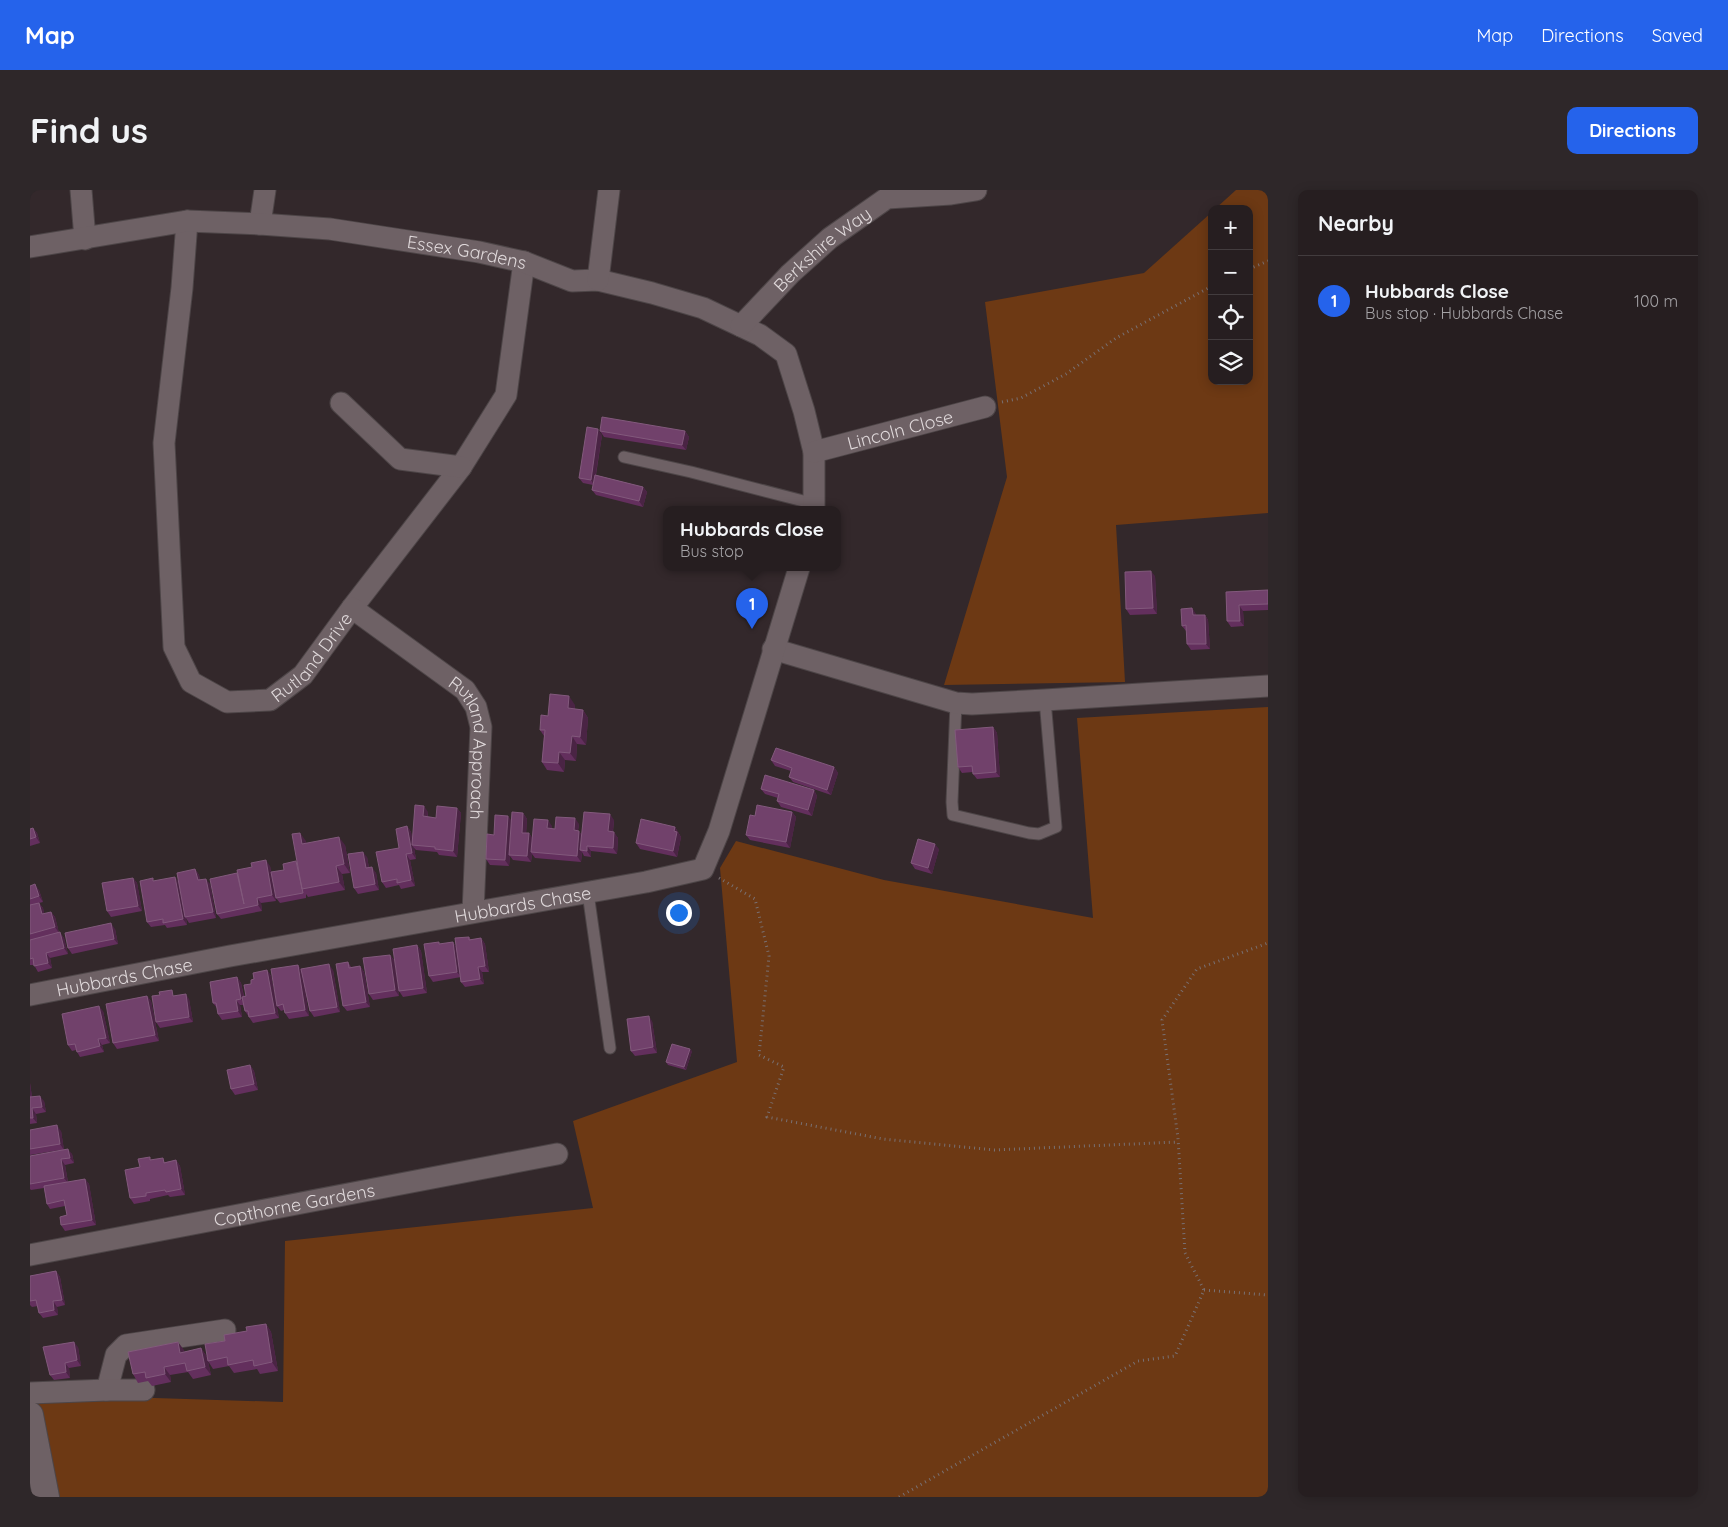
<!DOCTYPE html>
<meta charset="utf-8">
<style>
:root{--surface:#261e20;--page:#2e2729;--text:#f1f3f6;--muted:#a4a2a5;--line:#423c3e;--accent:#2563eb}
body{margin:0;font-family:Quicksand,sans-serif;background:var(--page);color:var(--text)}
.controls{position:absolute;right:15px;top:15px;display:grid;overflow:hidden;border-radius:10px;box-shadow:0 2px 12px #0003}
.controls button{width:45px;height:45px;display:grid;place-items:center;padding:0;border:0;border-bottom:1px solid var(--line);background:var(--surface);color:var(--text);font:25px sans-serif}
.you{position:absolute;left:648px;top:722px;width:18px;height:18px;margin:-12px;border:4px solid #fff;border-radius:50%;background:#1a73e8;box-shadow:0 0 0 8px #1a73e833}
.badge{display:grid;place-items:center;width:32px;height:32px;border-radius:50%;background:var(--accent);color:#fff;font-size:16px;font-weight:700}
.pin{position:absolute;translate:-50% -41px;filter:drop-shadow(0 1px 2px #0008)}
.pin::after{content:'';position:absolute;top:26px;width:18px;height:15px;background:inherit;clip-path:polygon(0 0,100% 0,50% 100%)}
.popup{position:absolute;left:633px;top:316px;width:178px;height:65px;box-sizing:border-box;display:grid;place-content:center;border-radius:10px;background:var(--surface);filter:drop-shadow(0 1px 4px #0005);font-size:16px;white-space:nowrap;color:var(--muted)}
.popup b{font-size:19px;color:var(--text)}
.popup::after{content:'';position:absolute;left:50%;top:100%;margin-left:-10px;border:10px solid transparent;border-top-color:var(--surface)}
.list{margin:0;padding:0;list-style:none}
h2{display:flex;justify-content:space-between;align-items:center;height:65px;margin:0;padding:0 20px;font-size:21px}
h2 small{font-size:16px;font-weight:400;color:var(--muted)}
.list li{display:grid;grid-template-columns:32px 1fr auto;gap:15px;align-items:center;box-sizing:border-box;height:90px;padding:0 20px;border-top:1px solid var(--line)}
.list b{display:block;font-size:19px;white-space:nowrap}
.list p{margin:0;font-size:16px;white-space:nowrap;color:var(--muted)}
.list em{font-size:16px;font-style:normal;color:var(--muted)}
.icon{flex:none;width:28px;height:28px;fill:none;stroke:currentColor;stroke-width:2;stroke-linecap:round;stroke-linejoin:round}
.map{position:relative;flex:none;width:1238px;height:1307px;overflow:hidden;border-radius:10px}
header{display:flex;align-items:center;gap:30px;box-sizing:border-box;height:70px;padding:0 25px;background:var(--accent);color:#fff}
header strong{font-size:24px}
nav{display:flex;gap:28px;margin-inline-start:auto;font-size:18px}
.intro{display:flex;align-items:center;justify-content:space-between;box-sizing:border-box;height:120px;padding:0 30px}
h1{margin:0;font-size:35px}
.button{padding:12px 22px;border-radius:10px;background:var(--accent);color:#fff;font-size:18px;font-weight:700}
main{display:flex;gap:30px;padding:0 30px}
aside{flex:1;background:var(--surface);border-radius:10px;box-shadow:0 2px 12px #0003}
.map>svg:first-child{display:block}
</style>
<header>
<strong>Map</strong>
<nav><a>Map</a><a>Directions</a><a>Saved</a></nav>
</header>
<div class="intro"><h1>Find us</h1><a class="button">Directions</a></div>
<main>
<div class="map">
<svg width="1238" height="1307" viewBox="0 0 1238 1307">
<rect width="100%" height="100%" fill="#33282b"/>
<path fill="#6d3914" d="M1206 0H1238V323L1086 335 1095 492 914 495 977 287 955 112 1114 83 1182 22V191H1219V19H1185Z
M1238 517V1307H17L0 1204 253 1212 255 1051 563 1018 543 931 707 872 690 678 706 651 854 690 1063 728 1047 528Z"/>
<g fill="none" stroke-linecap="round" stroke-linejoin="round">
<g stroke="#4d4547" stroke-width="13">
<path id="service" d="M594 267 661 282 785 314
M926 513 922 612 923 625 999 643 1009 644 1026 637 1015 510
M558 703 580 858"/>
</g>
<g stroke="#4d4547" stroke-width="23">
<g id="minor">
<path d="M51 0 55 49"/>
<path id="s1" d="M157 31 152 98 134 253 144 457 161 492 197 512 240 510 273 485 322 418 431 277 476 205 494 72"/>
<path d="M230 34 235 0"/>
<path id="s2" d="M0 57 157 31 230 34 300 39 449 62 494 72 542 91 568 90 622 103 673 118 730 145 756 164 774 221 784 262V320"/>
<path d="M568 90 579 0"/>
<path id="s3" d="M711 136 760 84 800 48 857 8 921 4 946 0"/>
<path d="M311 213 370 269 431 277"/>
<path id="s4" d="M784 262 955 217"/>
<path id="s5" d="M322 418 435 500 446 517 451 537 443 722"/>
<path d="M743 459 926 513 942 514 1015 510 1238 496"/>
<path id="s6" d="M0 805 200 766 616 692 673 679 689 641 769 378"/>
<path id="s7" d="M0 1065 527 964"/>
<path d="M77 1200 86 1165 96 1155 195 1140"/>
<path d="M0 1203 77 1200H114"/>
</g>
</g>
<g stroke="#4d4547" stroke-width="28">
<path id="tertiary" d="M0 1225 16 1307"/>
</g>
<path stroke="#797072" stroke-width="3" stroke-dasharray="1 4" stroke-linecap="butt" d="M1219 79 1238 71
M972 212 991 208 1036 184 1086 148 1182 96
M689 688 725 709 739 766 729 865 754 877 737 927 853 949 964 960 1148 952
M1174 1100 1238 1105
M869 1307 1108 1171 1145 1166 1174 1100 1155 1063 1148 948 1132 830 1167 779 1238 753"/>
<use href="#service" stroke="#6e6165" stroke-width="11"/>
<use href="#minor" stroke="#6e6165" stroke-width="21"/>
<use href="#tertiary" stroke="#6e6165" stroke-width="26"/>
</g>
<path fill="#632f5d" d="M570 241H655L659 247 656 260 574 247Z
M572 245 566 285 613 297 617 302 613 317 566 305 562 300 563 295 553 293 549 288Z
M1125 386 1127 424 1100 425 1096 419Z
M1238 400V420L1213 421 1214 436 1201 437 1197 431 1196 402Z
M1162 418 1166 425H1175L1178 430 1180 459 1161 460 1157 454V441H1156L1152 436Z
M545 515V519L553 520 558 528 556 555 547 554 546 571 535 570 534 582 517 580 512 572 514 546 510 540 518 526Z
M963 537 967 543 970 587 947 589 943 584V582L932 583 928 577Z
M741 570 804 577 808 583 801 605 763 592 759 587 761 581 745 576Z
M731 599 784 600 787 606 782 626 751 617 747 611 748 608 735 604Z
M427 618 431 623 427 667 409 665 407 662 386 660 384 658 386 669 380 670 385 696 371 699 369 695 356 698 352 692 369 658 377 636 381 642 382 649 398 622V627L406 628Z
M762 622 766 627 760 658 720 650 716 645 725 626Z
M493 623 497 629 496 643H499L502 648 522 636V639H525L549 634 548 641 552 645 584 630 583 642 588 648 587 664 561 661V667L554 666 552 662 551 672 505 668 502 664 501 672 483 670 480 666 479 676 460 675 456 669 464 645 481 630Z
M645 637 651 647 647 667 610 659 606 653Z
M3 638 7 643 10 653 0 656V639Z
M270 643 276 653 315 655 320 683 312 684 315 700 278 707 276 704V708L250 713 246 708 254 680 267 672Z
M909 659 902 684 885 679 881 673Z
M337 667 339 678 346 683 349 700 328 704 324 698Z
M240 676 246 711 231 713 232 721 191 729 187 724 207 683 208 686Z
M165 679 169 685 170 690 180 694 186 728 159 733 156 728 157 735 137 738 135 735 121 737 117 732 124 691 148 692Z
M103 688 107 693 112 721 81 727 77 721Z
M0 696 9 700 13 712 9 713 13 718 14 724 21 722 25 727 29 743 34 748 38 764 20 768 22 778 8 782 4 775H0Z
M85 739 88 754 42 764 38 758Z
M439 747 441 750 451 748 455 754 459 782H452L454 794 435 797 431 792V787L403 792 399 786 410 754 423 752 426 757Z
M387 755 391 761 397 803 373 807 369 801Z
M360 765 364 770 369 806 343 810 339 804Z
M318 772 321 777 330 776 334 782 340 817 317 821 313 816Z
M268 775 271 780H303L310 822 284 827 280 821 273 792 279 826 259 829 255 823 254 820 251 821 247 816Z
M237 780 241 786 249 828 223 833 215 821 213 815H210L212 827 192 830 188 824 187 818 183 813 207 787 211 793 214 806H216L224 789Z
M117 806 121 811 129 851 87 859 83 853Z
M146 806 159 809 163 832 130 838 126 832Z
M73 821 80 853 72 855 74 862 50 867 46 860 42 861 38 855Z
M622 831 627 863 605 866 601 861Z
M662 861 656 880 638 875 636 872Z
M220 875 224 881 228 900 205 905 201 899Z
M0 893 2 907 14 911 16 922 6 924 7 933 0 934Z
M0 940 31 941 34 960 42 964 44 973 35 975 38 992 55 989 59 994 66 1035 35 1041 31 1035 37 1025 35 1016 20 1019 17 1014 14 998 1 1000 0 999V966L30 960 0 965Z
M122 970 136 972 146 970 150 976 155 1005 140 1007 138 1005 120 1009V1011L104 1014 100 1008 110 977Z
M26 1081 30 1087 35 1115 27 1117 28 1125 13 1128 9 1123 8 1116 2 1117 0 1115V1086Z
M236 1134 241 1142 248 1181 230 1184 227 1179 204 1183 199 1176 183 1179 178 1171 195 1151 217 1141Z
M148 1152 154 1162 171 1158 177 1167 181 1185 163 1189 158 1182 140 1185 141 1192 122 1196 118 1191 108 1193 103 1184Z
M48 1157 51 1176 39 1178 40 1188 24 1190 20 1185Z"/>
<path fill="#4a2444" d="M568 239 572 245 564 295 561 290Z
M655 241 659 247 656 260 652 255Z
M613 297 617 302 613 317 609 311Z
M1121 381 1125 386 1127 424 1123 418Z
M1209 415 1213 421 1214 436 1210 431Z
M1162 418 1166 424V431L1163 425Z
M1175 425 1178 430 1180 459 1176 454Z
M539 506 545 515 544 527 538 518Z
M553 520 558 528 556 555 550 547Z
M963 537 967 543 970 587 966 582Z
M542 546 547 554 546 571 540 563Z
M529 562 535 570 534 582 528 573Z
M804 577 808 583 801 605 797 600Z
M784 600 787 606 782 626 778 620Z
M394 616 398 622 397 632 393 626Z
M427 618 431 623 427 667 423 661Z
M762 622 766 627 760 658 756 652Z
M493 623 497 629 496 648 492 643Z
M580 624 584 630 582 647 578 641Z
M478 626 482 631 479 665 480 666 479 676 475 670Z
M545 628 549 634 547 646 544 640Z
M518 630 522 636 521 644 517 638Z
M377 636 381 642 383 655H382L384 658 386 669 382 663Z
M645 637 651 647 647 667 643 661Z
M3 638 7 643 10 653 6 647Z
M549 641 553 647 550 660 552 662 551 672 547 666Z
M584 642 588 648 587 664 583 658Z
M270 643 276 651 278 662 272 654Z
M499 643 503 649 501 662 502 664 501 672 497 666Z
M309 647 315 655 320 683 314 674Z
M905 654 909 659 902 684 898 678Z
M557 656 561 661V667L557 661Z
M333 662 337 667 340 684 336 678Z
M376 664 380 670 385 696 381 690Z
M236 670 240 676 246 711 242 705Z
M306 676 312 684 315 700 309 692Z
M342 677 346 683 349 700 345 694Z
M165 679 169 685 171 696 168 690Z
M145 687 149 692 157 735 153 729Z
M103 688 107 693 112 721 108 716Z
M176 689 180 694 186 728 183 722Z
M5 694 9 700 13 712 9 706Z
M227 708 231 713 232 721 228 715Z
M9 713 13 718 16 730 12 724Z
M21 722 25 727 29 743 25 737Z
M81 733 85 739 88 754 84 749Z
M30 742 34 748 38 764 34 758Z
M451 748 455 754 459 782 455 776Z
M423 752 426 757 431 787 427 782Z
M387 755 391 761 397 803 393 798Z
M16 763 20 768 22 778 18 773Z
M360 765 364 770 369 806 365 800Z
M299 774 303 780 310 822 307 817Z
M268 775 272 781 279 826 275 820Z
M330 776 334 782 340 817 336 812Z
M448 777 452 782 454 794 450 789Z
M237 780 241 786 249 828 245 823Z
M207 787 211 793 215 814 211 809Z
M156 804 159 809 163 832 159 827Z
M117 806 121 811 129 851 125 845Z
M206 810 210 815 212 827 208 821Z
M69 816 73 821 80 853 76 848Z
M619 826 622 831 627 863 623 857Z
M68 849 72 855 74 862 70 856Z
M660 859 662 861 656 880 654 877Z
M220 875 224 881 228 900 224 894Z
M0 893 2 908 0 905Z
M10 906 14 911 16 922 12 917Z
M2 918 6 924 7 933 3 928Z
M27 935 31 941 34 960 30 954Z
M38 959 42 964 44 973 40 968Z
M31 969 35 975 38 993 34 988Z
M146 970 150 976 155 1005 151 999Z
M55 989 59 994 66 1035 62 1030Z
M26 1081 30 1087 35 1115 32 1110Z
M23 1111 27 1117 28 1125 24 1120Z
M236 1134 241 1142 248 1181 242 1172Z
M44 1152 48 1157 51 1176 47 1170Z
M148 1152 154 1160 156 1171 150 1163Z
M171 1158 177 1167 181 1185 175 1177Z
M35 1173 39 1178 40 1188 36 1182Z
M134 1177 140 1185 141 1192 135 1184Z"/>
<path fill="#71416b" stroke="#82597c" d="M572 227 655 241 652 255 570 241Z
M557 237 568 239 561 290 549 288Z
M565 285 613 297 609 311 562 300Z
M1121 381 1123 418 1096 419 1095 382Z
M1238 400V414L1209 415 1210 431H1197L1196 402Z
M1162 418 1163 425H1175L1176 454H1157L1156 435 1152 436 1151 419Z
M520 504 539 506 538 518 553 520 550 547 542 546 540 563 529 562 528 573 512 572 515 540H510L511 525 518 526Z
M963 537 966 582 943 584 942 576 928 577 925 540Z
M746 558 804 577 797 600 759 587 762 578 741 570Z
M735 585 784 600 778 620 747 611 749 604 731 599Z
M385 615 394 616 393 626 406 628 407 616 427 618 423 661 405 659V657L382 655Z
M727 615 762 622 756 652 716 645 720 625 725 626Z
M482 622 493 623 492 643H499L497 666 479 665Z
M554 622 580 624 578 641 584 642 583 658 557 656V661L550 660Z
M465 625 478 626 475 670 456 669 457 644 464 645Z
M526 627 545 628 544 640 549 641 547 666 501 662 504 629 518 630 517 638 525 639Z
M611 629 645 637 644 641 647 642 643 661 606 653Z
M377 636 382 663 376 664 381 690 367 693V689L352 692 346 662 369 658 366 639Z
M3 638 6 647 0 649V639Z
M270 643 272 654 309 647 314 674 306 676 309 692 272 699 262 644Z
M888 649 905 654 898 678 881 673Z
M333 662 336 678 342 677 345 694 324 698 318 664Z
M236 670 242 705 227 708 228 715 187 724 180 689 207 683 214 714 207 680 222 677 221 673Z
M266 671 273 703 246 708 241 682 254 680 253 674Z
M165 679 168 690 176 689 183 722 155 727 147 683Z
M145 687 153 729 133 733V729L117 732 110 691 123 688V691Z
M103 688 108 716 77 721 72 693Z
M5 694 9 706 0 709V696Z
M9 713 12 724 21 722 25 737 0 744V715Z
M81 733 84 749 38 758 35 743Z
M30 742 34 758 16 763 18 773 4 776 3 768 0 769V750Z
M439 747V750L451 748 455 776 448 777 450 789 431 792 425 748Z
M409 752V754L423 752 427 782 399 786 394 754Z
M387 755 393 798 369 801 363 759Z
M360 765 365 800 339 804 333 768Z
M318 772 319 778 330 776 336 812 313 816 306 774Z
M299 774 307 817 280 821 271 779Z
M268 775 275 820 255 823 253 814 247 816 241 779Z
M237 780 245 823 219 827 218 821H215L212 807 216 806 214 795 221 794V790L224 789 223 783Z
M207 787 211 809 206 810 208 821 188 824 186 813H183L180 792Z
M142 800 143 806 156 804 159 827 126 832 122 806 130 805 129 802Z
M117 806 125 845 83 853 76 814Z
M69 816 76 848 68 849 70 856 47 862 45 854 38 855 32 824Z
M619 826 623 857 601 861 597 829Z
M642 854 660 859 654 877 636 872Z
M220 875 224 894 201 899 197 880Z
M10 906 12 917 2 918 3 928H0V907Z
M27 935 30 954 0 959V940Z
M38 959 40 968 31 969 34 988 0 994V966Z
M120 967V970L133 968 134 973 146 970 151 999 136 1002 135 1000 116 1003V1006L100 1008 95 980 110 977 108 969Z
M55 989 62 1030 31 1035 30 1027 37 1025 34 1010 17 1014 14 996Z
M26 1081 32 1110 23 1111 24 1120 9 1123 6 1110 0 1111V1086Z
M236 1134 242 1172 224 1176 223 1170 198 1175 197 1167 178 1171 175 1154 195 1151 194 1145 217 1141 216 1137Z
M44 1152 47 1170 35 1173 36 1182 20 1185 13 1157Z
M148 1152 150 1163 171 1158 175 1177 157 1181 155 1173 134 1177 135 1184 116 1188 115 1182 103 1184 98 1162Z"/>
<g text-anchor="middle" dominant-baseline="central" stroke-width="4" stroke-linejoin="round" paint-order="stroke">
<g font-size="18" fill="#dfd8da" stroke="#171214">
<text stroke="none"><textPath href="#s3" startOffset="112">Berkshire Way</textPath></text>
<text stroke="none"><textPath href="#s2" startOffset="441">Essex Gardens</textPath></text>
<text stroke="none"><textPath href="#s4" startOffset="89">Lincoln Close</textPath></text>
<text stroke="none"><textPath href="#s1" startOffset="611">Rutland Drive</textPath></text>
<text stroke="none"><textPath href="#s5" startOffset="198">Rutland Approach</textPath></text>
<text stroke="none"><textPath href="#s6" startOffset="501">Hubbards Chase</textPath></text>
<text stroke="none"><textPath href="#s6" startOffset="96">Hubbards Chase</textPath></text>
<text stroke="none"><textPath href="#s7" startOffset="269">Copthorne Gardens</textPath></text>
</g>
</g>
</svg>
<div class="controls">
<button>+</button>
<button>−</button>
<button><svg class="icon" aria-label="locate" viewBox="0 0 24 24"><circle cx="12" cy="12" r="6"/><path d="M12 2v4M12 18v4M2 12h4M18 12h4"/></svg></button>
<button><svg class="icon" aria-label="layers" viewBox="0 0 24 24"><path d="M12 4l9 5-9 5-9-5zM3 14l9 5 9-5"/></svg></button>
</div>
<div class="you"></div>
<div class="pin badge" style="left:722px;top:439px">1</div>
<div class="popup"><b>Hubbards Close</b>Bus stop</div>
</div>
<aside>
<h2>Nearby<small></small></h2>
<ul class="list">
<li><span class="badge">1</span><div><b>Hubbards Close</b><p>Bus stop · Hubbards Chase</p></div><em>100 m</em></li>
</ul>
</aside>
</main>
